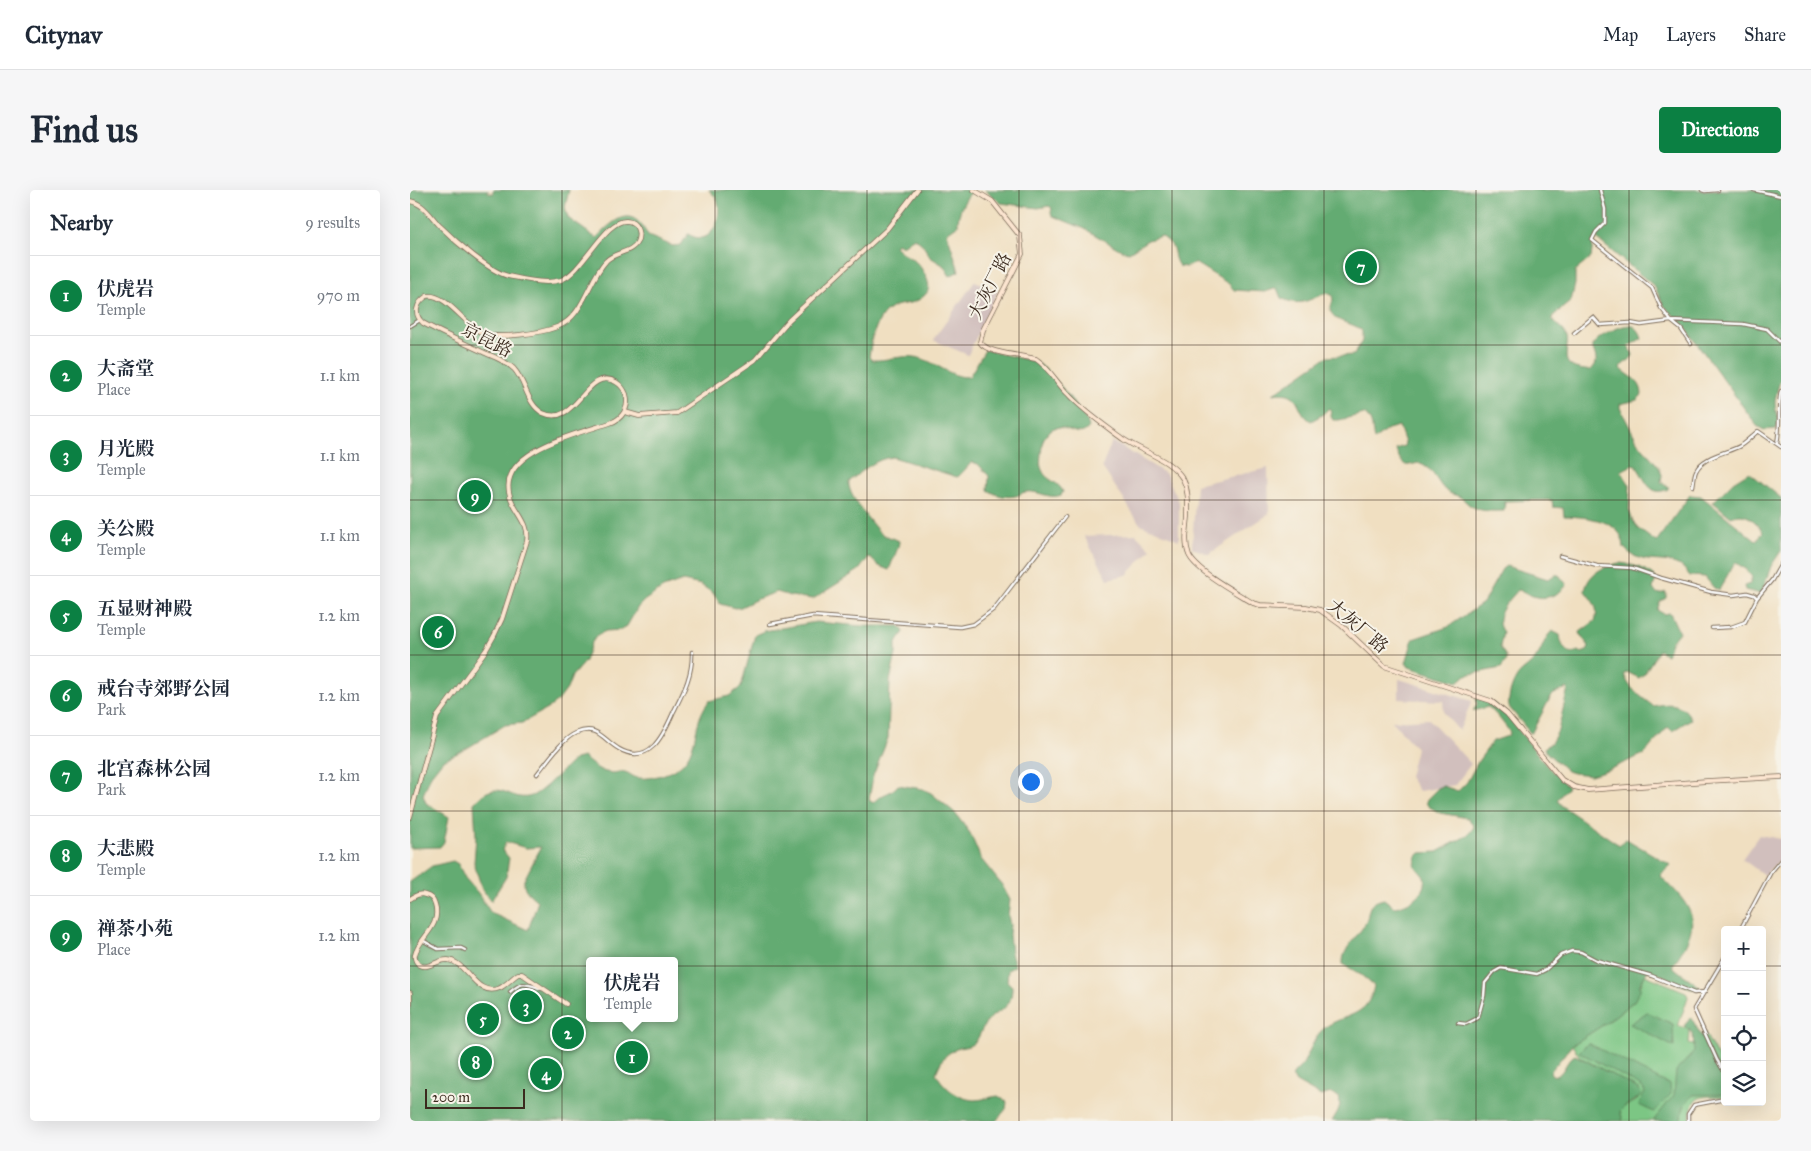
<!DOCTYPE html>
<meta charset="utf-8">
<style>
:root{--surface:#fff;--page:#f6f6f7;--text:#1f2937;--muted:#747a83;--line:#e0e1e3;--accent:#0b8043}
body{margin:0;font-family:"IM FELL Great Primer","Noto Serif SC",serif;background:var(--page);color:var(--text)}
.controls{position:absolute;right:15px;bottom:15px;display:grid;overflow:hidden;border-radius:5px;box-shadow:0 5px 20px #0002}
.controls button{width:45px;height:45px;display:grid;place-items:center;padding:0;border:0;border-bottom:1px solid var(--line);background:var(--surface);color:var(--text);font:25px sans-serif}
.scale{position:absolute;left:15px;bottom:12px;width:100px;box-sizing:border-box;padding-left:5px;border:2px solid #3b2a1e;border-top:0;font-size:14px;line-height:18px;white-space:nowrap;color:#3b2a1e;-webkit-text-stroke:4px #f7f3e8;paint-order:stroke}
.you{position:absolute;left:620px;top:591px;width:18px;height:18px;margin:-12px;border:4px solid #fff;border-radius:50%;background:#1a73e8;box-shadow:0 0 0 8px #1a73e833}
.badge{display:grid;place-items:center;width:32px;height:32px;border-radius:50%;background:var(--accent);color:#fff;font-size:16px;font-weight:700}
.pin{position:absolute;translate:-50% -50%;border:2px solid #fff;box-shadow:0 1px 5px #0006}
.popup{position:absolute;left:176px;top:767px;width:92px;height:65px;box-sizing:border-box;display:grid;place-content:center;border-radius:5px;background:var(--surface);filter:drop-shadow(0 1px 4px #0005);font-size:16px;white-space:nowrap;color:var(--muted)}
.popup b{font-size:19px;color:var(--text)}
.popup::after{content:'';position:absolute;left:50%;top:100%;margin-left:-10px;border:10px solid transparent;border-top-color:var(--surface)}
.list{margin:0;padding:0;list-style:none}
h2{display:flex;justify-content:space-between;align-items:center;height:65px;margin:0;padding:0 20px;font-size:21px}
h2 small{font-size:16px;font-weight:400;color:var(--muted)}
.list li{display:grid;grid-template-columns:32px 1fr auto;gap:15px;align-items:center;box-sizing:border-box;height:80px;padding:0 20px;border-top:1px solid var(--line)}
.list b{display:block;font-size:19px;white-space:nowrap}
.list p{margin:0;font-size:16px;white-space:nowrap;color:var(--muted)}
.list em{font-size:16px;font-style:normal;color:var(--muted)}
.icon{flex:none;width:28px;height:28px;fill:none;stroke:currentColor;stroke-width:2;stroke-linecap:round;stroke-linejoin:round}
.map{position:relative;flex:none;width:1371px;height:931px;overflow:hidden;border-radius:5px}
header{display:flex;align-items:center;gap:30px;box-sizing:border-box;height:70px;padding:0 25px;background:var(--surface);border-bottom:1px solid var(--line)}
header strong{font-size:24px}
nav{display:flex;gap:28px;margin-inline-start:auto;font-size:18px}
.intro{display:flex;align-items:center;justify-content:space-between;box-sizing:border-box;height:120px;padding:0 30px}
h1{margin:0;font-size:35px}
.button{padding:12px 22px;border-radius:5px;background:var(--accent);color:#fff;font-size:18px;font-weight:700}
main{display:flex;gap:30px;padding:0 30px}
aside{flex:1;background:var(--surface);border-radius:5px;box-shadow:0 5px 20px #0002}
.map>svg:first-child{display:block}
</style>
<header>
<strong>Citynav</strong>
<nav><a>Map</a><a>Layers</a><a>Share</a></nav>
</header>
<div class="intro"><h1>Find us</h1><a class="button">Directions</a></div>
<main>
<aside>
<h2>Nearby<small>9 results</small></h2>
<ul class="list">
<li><span class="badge">1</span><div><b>伏虎岩</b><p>Temple</p></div><em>970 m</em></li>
<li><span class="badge">2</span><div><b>大斋堂</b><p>Place</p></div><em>1.1 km</em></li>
<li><span class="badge">3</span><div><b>月光殿</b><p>Temple</p></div><em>1.1 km</em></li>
<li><span class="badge">4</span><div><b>关公殿</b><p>Temple</p></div><em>1.1 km</em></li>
<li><span class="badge">5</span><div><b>五显财神殿</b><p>Temple</p></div><em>1.2 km</em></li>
<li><span class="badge">6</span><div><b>戒台寺郊野公园</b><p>Park</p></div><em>1.2 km</em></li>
<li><span class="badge">7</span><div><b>北宫森林公园</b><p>Park</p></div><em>1.2 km</em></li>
<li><span class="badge">8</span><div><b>大悲殿</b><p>Temple</p></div><em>1.2 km</em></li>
<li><span class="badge">9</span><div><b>禅茶小苑</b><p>Place</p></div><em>1.2 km</em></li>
</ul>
</aside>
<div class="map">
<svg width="1371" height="931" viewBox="0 0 1371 931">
<rect width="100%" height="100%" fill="#f7f3e8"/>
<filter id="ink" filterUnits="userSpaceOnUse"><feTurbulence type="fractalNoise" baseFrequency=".02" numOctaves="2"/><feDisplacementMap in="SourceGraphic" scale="10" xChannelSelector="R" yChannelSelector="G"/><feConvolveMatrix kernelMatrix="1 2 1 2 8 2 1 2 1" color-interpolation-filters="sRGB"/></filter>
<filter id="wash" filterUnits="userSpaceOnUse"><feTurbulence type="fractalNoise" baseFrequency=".0096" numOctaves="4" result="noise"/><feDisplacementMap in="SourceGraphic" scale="20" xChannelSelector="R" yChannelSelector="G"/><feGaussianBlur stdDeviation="1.12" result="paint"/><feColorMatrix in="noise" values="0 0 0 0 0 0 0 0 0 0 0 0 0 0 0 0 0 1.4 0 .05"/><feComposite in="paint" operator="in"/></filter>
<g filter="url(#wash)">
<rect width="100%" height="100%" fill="#f0dfc1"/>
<path fill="#d1bfbd" d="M565 91 588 101 558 165 523 150Z
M702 251 756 284 769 312V350L730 334 692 277Z
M858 278 859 324 799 364 782 358 786 295Z
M726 344 741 359 717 385 698 389 674 346Z
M989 489 1062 511 1049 541 1034 523 1033 511 989 509Z
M1019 529 1061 574 1045 595 1009 601 999 587 1006 558 982 531Z
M1349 645 1371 649V669L1354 685 1332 669Z"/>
<path fill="#7bc684" stroke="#5b7851" d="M1235 785 1276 802 1278 807 1268 836 1278 839 1280 843 1279 853 1285 856 1294 842 1315 880V907C1292 906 1281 903 1280 931H1213L1210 921 1214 917 1226 911 1230 900 1170 867 1162 855 1196 833 1224 811Z"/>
<path fill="#64ab72" stroke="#506a48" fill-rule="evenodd" d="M0 0H78V2L83 4V0H159L155 17 158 28 186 48C205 29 222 13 238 46L263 56 271 55 278 44C281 46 286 48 290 48 306 48 312 21 307 9 306 6 301 3 299 0H563C555 8 547 24 548 35L537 43 549 81 540 86 533 75 520 67 513 55 505 48C497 51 495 59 487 53L485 56C492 65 505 68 511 78 516 86 523 97 515 105 502 118 490 110 477 121 465 131 461 152 459 167L462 170C476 171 491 165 505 167 525 170 539 188 559 187L575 160 626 172C640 179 667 217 677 231L679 237C668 254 651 226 638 243 634 247 632 251 632 257 631 264 629 274 632 280 636 291 649 291 653 302L651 305C640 310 628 300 616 302 612 302 609 306 605 306 596 308 585 305 578 300L579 286 568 274 562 272 549 286 547 287 483 267C467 268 451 281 439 292 436 303 462 334 470 343 475 347 483 347 489 351 489 358 482 371 479 380L469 376 459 367 449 380 403 409 380 406 367 402 347 409 331 417 325 418 310 414 303 403 291 395 273 391 253 398 235 410 228 417 217 436 211 440 196 441 187 445 181 454 175 471 162 486 157 499 148 511 137 519 112 533 95 535 54 560 33 570 21 585 13 605 16 613 39 627 34 652 30 657 0 658Z
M575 0H1371V189C1368 196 1366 204 1365 212 1365 222 1371 232 1366 239L1354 240 1347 236 1273 134 1255 117 1244 96 1187 49 1183 52 1181 68 1165 81V94L1161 111 1143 126 1142 130C1146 134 1153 139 1156 144 1162 157 1144 177 1175 180 1179 181 1183 179 1185 175 1188 170 1184 162 1182 156 1186 149 1192 147 1198 143 1211 136 1226 128 1232 148L1219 156 1223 165C1220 172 1213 172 1210 178 1220 187 1232 191 1232 205L1227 210 1210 214V218L1227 251 1249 277 1252 285 1251 292 1258 296V299C1237 309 1235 284 1224 274L1211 281 1220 295 1219 320 1222 329 1227 338 1246 352 1280 305 1291 306 1346 351 1353 342C1349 335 1339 324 1330 325 1327 325 1324 326 1321 327L1303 312 1323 292 1339 282 1371 308V361L1361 376 1351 404 1335 400 1334 396 1340 394 1342 387 1335 379 1325 372 1309 400 1304 398 1295 387 1280 386C1276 382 1273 376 1268 375 1249 366 1232 377 1214 358 1213 329 1177 327 1154 326L1153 318 1143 317 1142 310 1095 311 1094 321C1084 321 1072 322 1063 317 1058 315 1055 310 1050 307 1044 304 1038 304 1033 298 1024 287 1024 280 1009 273 1006 273 999 276 996 275 991 273 987 264 986 259L994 256 995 253 989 236 978 239 964 250C962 241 963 229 954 224L929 230H923L920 225 921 221 919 218 912 225 901 231C884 221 894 199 863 204L916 167 944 165 952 151V141C943 131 926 135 920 120L923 110 922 105 917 103C898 109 892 118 871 108L867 98 855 102 824 100 819 94 785 73 776 77 769 76C760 64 770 58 751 46L738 50 719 62 711 60 675 39 643 26 641 23 642 18 639 16 628 18 591 13Z
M1209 373C1222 374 1239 379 1247 389L1244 394 1243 399C1247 405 1250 404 1256 402V408L1250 412 1247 420 1254 424 1260 423 1269 442 1261 452 1257 465 1249 460 1234 484 1229 488 1217 482 1214 484C1218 499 1232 507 1243 516 1259 513 1273 512 1281 529L1262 541 1258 537 1234 564 1200 579 1181 585 1163 583 1157 581 1136 562 1134 558 1141 553 1148 541 1158 498 1144 504 1140 508 1121 544 1099 517C1097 507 1104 487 1112 481 1118 476 1124 472 1128 465 1133 457 1135 447 1142 441L1150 445C1151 455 1156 467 1168 461L1171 463 1177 461 1179 456 1171 446 1170 442 1185 431C1190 417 1182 411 1175 401 1178 383 1193 377 1209 373Z
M1096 376 1138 389 1145 385H1149L1157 395C1148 406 1134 411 1120 405 1115 403 1114 401 1108 400 1098 412 1081 427 1093 442L1090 457C1095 466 1100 467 1091 478L1056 485 1048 492 999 477 996 473 1003 449 1038 437 1073 413 1092 379Z
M406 432 452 436H490L494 442 486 453V464L480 491 478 548 463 586 459 610 463 613C472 602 479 606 488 595L513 599 521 603 544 622 560 643 571 669 592 695 600 710 598 725 600 735 599 744 601 763 605 776 598 780 597 791 602 796C602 823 588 817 576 833 570 840 570 850 561 855 557 857 553 857 549 858 534 864 532 869 526 883 533 897 548 909 564 910 572 910 580 907 588 906L597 912 596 919 586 931H0V692L22 676 43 671 48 674 55 688 68 703 81 723 118 740 127 714V711C120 704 113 701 114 690L131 657 116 658 96 652 92 660 99 668 96 687 81 711 72 699 64 673 66 646 64 613C90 583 100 616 124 605 135 599 154 578 165 569L173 567C182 574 190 583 203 583 207 583 211 581 215 582 220 583 223 588 229 588 237 589 244 587 252 585 295 571 277 539 299 511L319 506 331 497 345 445 354 441ZM180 771H264V828H180Z
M1066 508 1081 512 1095 523 1136 575 1158 597 1147 610 1152 616 1209 655 1216 649 1261 675 1250 685C1259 695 1272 706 1278 718 1289 737 1273 761 1262 776 1271 784 1281 789 1290 797L1288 800 1270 795 1254 786 1238 780 1230 794V800L1224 811 1196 833 1162 855 1140 882 1142 885 1147 886C1155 881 1156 870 1165 865L1227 898 1231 903 1230 907 1214 917 1210 921 1213 931H922C927 923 932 916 929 907L921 903 911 906 886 892 882 887C885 880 891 878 894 872 900 861 905 844 917 836 938 823 958 827 964 796L950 784 933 774C932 758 949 746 956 732 958 727 958 721 960 717 963 712 969 710 974 709L984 717C996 716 1018 704 1015 689 1013 684 1007 680 1005 675L1007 666 1010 663 1027 662 1058 645 1064 637 1058 628 1030 623 1018 616 1016 612 1017 609 1028 598 1033 596 1048 601 1057 592 1069 570 1083 551 1098 546 1100 542C1093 533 1086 523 1078 517L1063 521 1067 514Z
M1237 822 1263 834 1264 857 1220 834Z
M1281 827 1315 890V904L1283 905 1275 914 1270 931H1245L1244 930 1264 905 1266 881 1284 862 1283 843 1274 836Z
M1178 853 1260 895 1261 904 1244 922 1229 915 1235 902 1232 897 1169 862Z"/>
</g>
<g filter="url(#ink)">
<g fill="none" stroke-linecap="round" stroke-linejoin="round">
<g stroke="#7a6957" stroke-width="4.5">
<path id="street" d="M1190 0 1195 19V33L1186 42 1182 50 1242 98 1251 118 1261 131 1271 139 1281 154
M1292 0 1295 1 1308 0
M1344 0 1371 6
M0 136 10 130
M1164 143 1183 127 1190 135 1220 133 1231 135 1261 131 1333 134 1357 139 1371 153
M1367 253C1371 235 1367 218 1371 201
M1283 296C1284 291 1284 285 1286 281 1293 266 1317 263 1330 256 1336 252 1342 246 1348 241L1371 257
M1150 366 1187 376 1222 378 1251 388 1301 402 1323 405 1337 403 1344 405 1347 408
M360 434 403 426 550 437 564 434 584 419 655 327
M1302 438 1321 437 1335 432 1347 408 1362 390 1371 374
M127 584C136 573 153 548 166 543 188 534 193 550 209 559 239 576 253 546 263 523 273 503 283 485 282 462
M1330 740 1361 682 1371 670
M14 751 28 759 51 758 55 760
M1315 767 1284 819 1307 870 1315 883
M100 802C113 790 116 794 132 799
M1048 833 1056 834 1068 828 1074 806 1075 793 1084 782 1091 778 1127 784 1135 780 1151 765 1162 761 1171 762 1186 770 1242 786 1284 803 1295 802
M1278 931V924L1284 915 1315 909"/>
</g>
<g stroke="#7a6957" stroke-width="5.5">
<path id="secondary" d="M564 0 582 11 610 46 612 64 573 140 570 152C577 164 612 165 626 169 639 178 646 192 657 203 672 220 694 235 713 249 732 262 761 269 773 289 779 301 778 314 778 327 777 339 774 353 779 365 786 381 827 403 843 413L850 415 896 417 910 420 931 435 974 476 1081 511 1097 524 1152 590 1164 597 1178 600 1297 591 1371 587
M0 11C15 14 21 27 31 37 46 52 79 81 98 86 114 89 135 95 151 90 173 82 196 28 217 31 227 32 231 43 227 52 222 63 204 62 196 71 178 90 174 127 147 137 131 143 87 150 72 143 55 135 36 103 17 106 6 113 3 124 13 133 33 144 54 153 75 163 85 167 96 171 104 179 116 192 117 215 133 223 167 239 176 175 206 192 211 195 214 199 216 204 220 218 212 229 200 233 170 243 86 261 100 306 105 323 120 332 117 351L92 429 84 446 76 460 27 527 0 627
M215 222 229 226 267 223 345 170 379 130 477 39 507 0
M0 709C5 706 9 703 15 705 20 706 24 710 25 715 32 737 8 748 5 765 4 769 6 772 9 775 19 780 27 769 38 770 58 772 65 808 90 798 96 795 102 788 108 784H112L156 814
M0 803V814"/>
</g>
<use href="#street" stroke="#fff" stroke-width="2.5"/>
<use href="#secondary" stroke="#fce5d0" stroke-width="4"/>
</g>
</g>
<path fill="none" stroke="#3b2a1e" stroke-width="1" stroke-opacity="0.55" d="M152 0V931M305 0V931M457 0V931M609 0V931M762 0V931M914 0V931M1066 0V931M1219 0V931M0 155H1371M0 310H1371M0 465H1371M0 621H1371M0 776H1315M1352 776H1371"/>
<g text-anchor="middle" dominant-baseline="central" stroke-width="4" stroke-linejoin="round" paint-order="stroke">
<g font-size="18" fill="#3b2a1e" stroke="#f7f3e8">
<text transform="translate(580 96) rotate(-63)">大灰厂路</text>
<text transform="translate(77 150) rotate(27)">京昆路</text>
<text transform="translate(948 436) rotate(40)">大灰厂路</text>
</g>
</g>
</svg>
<div class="controls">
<button>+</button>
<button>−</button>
<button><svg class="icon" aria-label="locate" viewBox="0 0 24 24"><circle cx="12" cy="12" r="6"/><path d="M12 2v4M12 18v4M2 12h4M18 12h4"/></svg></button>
<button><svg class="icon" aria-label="layers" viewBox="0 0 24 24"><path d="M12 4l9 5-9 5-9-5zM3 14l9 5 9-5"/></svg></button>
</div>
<div class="scale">200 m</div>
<div class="you"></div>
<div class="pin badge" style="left:222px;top:867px">1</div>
<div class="popup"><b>伏虎岩</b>Temple</div>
<div class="pin badge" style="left:158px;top:843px">2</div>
<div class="pin badge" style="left:116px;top:816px">3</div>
<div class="pin badge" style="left:136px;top:884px">4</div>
<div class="pin badge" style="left:73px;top:829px">5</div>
<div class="pin badge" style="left:28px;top:442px">6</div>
<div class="pin badge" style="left:951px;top:77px">7</div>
<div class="pin badge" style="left:66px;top:872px">8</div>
<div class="pin badge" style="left:65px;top:306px">9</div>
</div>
</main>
